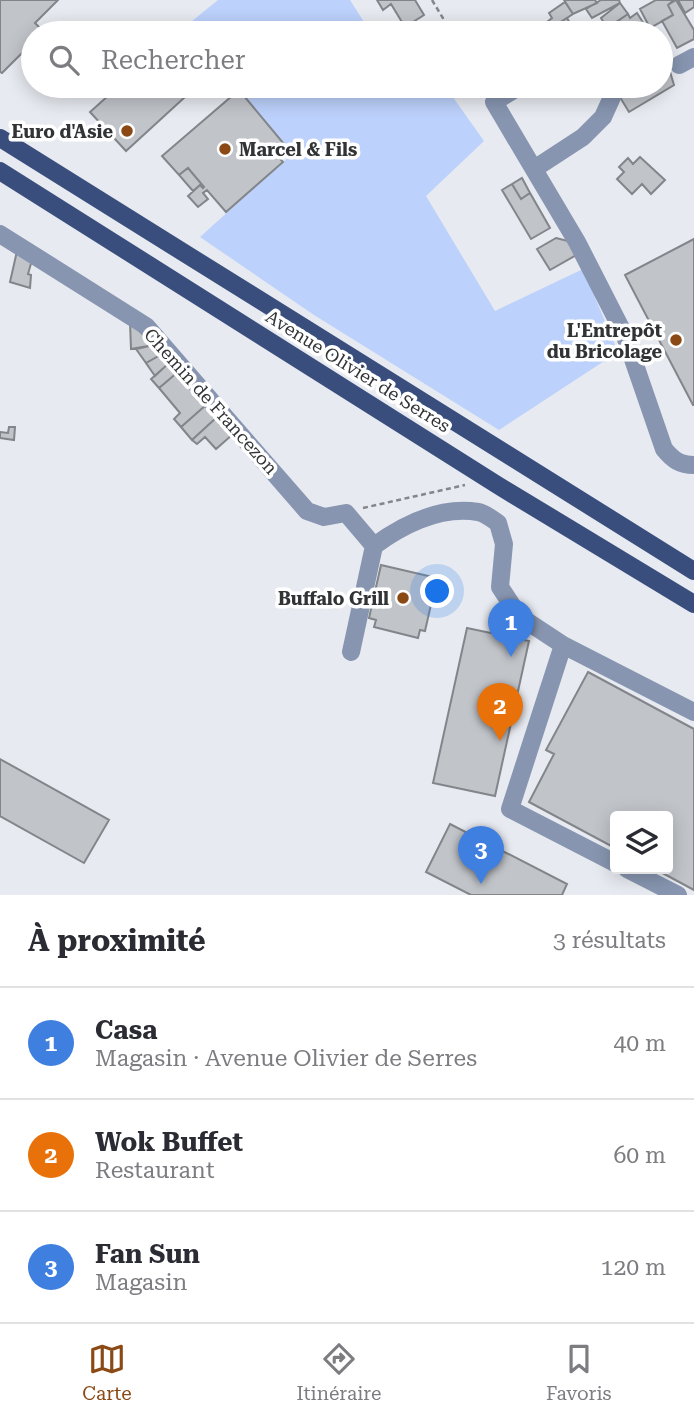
<!DOCTYPE html>
<html lang="fr">
<meta charset="utf-8">
<style>
:root{--surface:#fff;--page:#f7f7f7;--text:#2b2b33;--muted:#7c7c81;--line:#e1e1e2;--accent:#8b4a15}
body{margin:0;font-family:"Roboto Serif",serif;background:var(--page);color:var(--text)}
.controls{position:absolute;right:21px;bottom:21px;display:grid;overflow:hidden;border-radius:7px;box-shadow:0 4px 18px #0003}
.controls button{width:63px;height:63px;display:grid;place-items:center;padding:0;border:0;border-bottom:2px solid var(--line);background:var(--surface);color:var(--text);font:35px sans-serif}
.you{position:absolute;left:438px;top:592px;width:24px;height:24px;margin:-18px;border:5px solid #fff;border-radius:50%;background:#1a73e8;box-shadow:0 0 0 10px #1a73e833}
.badge{display:grid;place-items:center;width:46px;height:46px;border-radius:50%;background:var(--accent);color:#fff;font-size:23px;font-weight:700}
.pin{position:absolute;translate:-50% -58px;filter:drop-shadow(0 2px 4px #0008)}
.pin::after{content:'';position:absolute;top:37px;width:24px;height:21px;background:inherit;clip-path:polygon(0 0,100% 0,50% 100%)}
.list{margin:0;padding:0;list-style:none}
h2{display:flex;justify-content:space-between;align-items:center;height:91px;margin:0;padding:0 28px;font-size:30px}
h2 small{font-size:23px;font-weight:400;color:var(--muted)}
.list li{display:grid;grid-template-columns:46px 1fr auto;gap:21px;align-items:center;box-sizing:border-box;height:112px;padding:0 28px;border-top:2px solid var(--line)}
.list b{display:block;font-size:26px;white-space:nowrap}
.list p{margin:0;font-size:23px;white-space:nowrap;color:var(--muted)}
.list em{font-size:23px;font-style:normal;color:var(--muted)}
.icon{flex:none;width:38px;height:38px;fill:none;stroke:currentColor;stroke-width:2;stroke-linecap:round;stroke-linejoin:round}
.map{position:relative;flex:none;width:694px;height:895px;overflow:hidden}
.search{position:absolute;background:var(--surface);box-shadow:0 4px 18px #0003;left:21px;right:21px;top:21px;height:77px;display:flex;align-items:center;gap:18px;box-sizing:border-box;padding:0 24px;border-radius:38px;color:var(--muted);font-size:26px}
.sheet{height:427px;background:var(--surface)}
nav{display:flex;justify-content:space-around;align-items:center;box-sizing:border-box;height:98px;border-top:2px solid var(--line);background:var(--surface);font-size:19px;color:var(--muted)}
nav a{display:grid;justify-items:center;gap:4px}
nav .on{color:var(--accent)}
.map>svg:first-child{display:block}
</style>
<div class="map">
<svg width="694" height="895" viewBox="0 0 694 895">
<rect width="100%" height="100%" fill="#e7eaf0"/>
<path fill="#bcd1fb" d="M218 0H350L371 33H192L186 26Z
M235 86H445L484 141 426 196 495 311 583 269 618 352 499 430 314 315 200 237 293 153Z"/>
<path fill="#c1c4c9" stroke="#82858a" stroke-width="2" d="M0 0H58L35 23 44 32 33 33V42L2 73 0 72Z
M377 0H415L424 15 405 27 391 4 383 10Z
M564 0H595L597 3 573 14Z
M601 0H619L620 3 592 18 586 9Z
M656 0H674L668 5 673 15 650 28 640 9Z
M676 0 694 30V39L677 48 662 21 673 15 668 5Z
M678 0H694V7L685 13Z
M565 2 573 14 556 25 561 33H547L542 26 552 18 549 13Z
M620 3 628 14 607 28 601 18Z
M637 13 646 27 650 33H626L618 21 628 14 630 18Z
M567 18 574 30 570 33H561L556 25Z
M668 65 674 85 629 112 618 94 633 86H661V69Z
M119 86H197L126 151 90 112Z
M239 90 284 144 275 153 283 162 226 212 207 190 203 193 208 199 198 207 188 196 200 185 203 188 204 187 188 168 179 175 162 156Z
M640 157 665 180 651 194 642 184 632 194 617 179 624 172 619 167 628 158 633 164Z
M188 168 204 187 203 188 200 185 193 191 179 175Z
M522 178 530 193 521 199 512 184Z
M512 184 521 199 530 193 550 228 531 239 502 190Z
M556 238 572 242 578 254 550 270 537 249Z
M694 239V405H693L625 275Z
M17 251 32 260 28 274 31 275 30 288 10 282Z
M130 322 154 345 131 349Z
M154 345 162 354 146 363 136 349Z
M162 354 169 363 155 376 146 363Z
M169 363 178 372 159 388 151 379Z
M178 372 206 405 181 427 174 419 180 413 159 388Z
M206 405 217 417 192 440 181 427Z
M217 417 232 435 216 449 205 437 197 444 192 440Z
M9 427H15L14 440 0 438V432L8 433Z
M381 565 437 578 425 631 420 630 418 638 374 627 376 620 369 618Z
M467 628 529 641 495 796 433 783Z
M588 672 694 729V890L655 869H668V816H615V848L529 802 554 754 546 750Z
M0 759 109 820 84 863 0 816Z
M450 824 567 884 562 895H471L426 872Z"/>
<g fill="none" stroke-linecap="round" stroke-linejoin="round">
<path stroke="#83868a" stroke-width="2.5" stroke-dasharray="5 3.5" stroke-linecap="butt" d="M432 0 452 33
M363 508 465 485"/>
<path stroke="#8795b0" stroke-width="18" d="M679 65 694 57
M520 86 494 102 577 242 625 336 664 449C673 460 680 465 694 465
M534 169 583 137 603 117 617 86
M0 234 146 326 307 511 324 517 346 513 374 546
M351 652 374 546C404 524 440 506 478 512 485 513 492 519 498 523L504 544 500 587 519 616 563 645
M615 863 510 809 563 645 694 712
M627 869 678 895"/>
<path stroke="#394e7d" stroke-width="18" d="M0 138 694 571
M0 171 499 486 694 604"/>
</g>
<g fill="#8b4a15" stroke="#fff" stroke-width="2.5">
<circle cx="127" cy="131" r="7"/>
<circle cx="225" cy="149" r="7"/>
<circle cx="676" cy="340" r="7"/>
<circle cx="403" cy="598" r="7"/>
</g>
<g text-anchor="middle" dominant-baseline="central" stroke-width="7" stroke-linejoin="round" paint-order="stroke">
<g font-size="18" font-weight="bold" fill="#313335" stroke="#fff" text-anchor="end">
<text x="113" y="131">Euro d'Asie</text>
<text x="239" y="149" text-anchor="start">Marcel &amp; Fils</text>
<text x="662" y="330">L'Entrepôt<tspan x="662" dy="21">du Bricolage</tspan></text>
<text x="389" y="598">Buffalo Grill</text>
</g>
<g font-size="18" fill="#313335" stroke="#fff">
<text transform="translate(358 371) rotate(32)">Avenue Olivier de Serres</text>
<text transform="translate(211 401) rotate(48)">Chemin de Francezon</text>
</g>
</g>
</svg>
<div class="controls">
<button><svg class="icon" aria-label="layers" viewBox="0 0 24 24"><path d="M12 4l9 5-9 5-9-5zM3 14l9 5 9-5"/></svg></button>
</div>
<div class="you"></div>
<div class="pin badge" style="left:511px;top:657px;background:#3f7fe0">1</div>
<div class="pin badge" style="left:500px;top:741px;background:#e8710a">2</div>
<div class="pin badge" style="left:481px;top:884px;background:#3f7fe0">3</div>
<div class="search"><svg class="icon" aria-label="search" viewBox="0 0 24 24"><circle cx="10" cy="10" r="6"/><path d="M15 15l6 6"/></svg>Rechercher</div>
</div>
<section class="sheet">
<h2>À proximité<small>3 résultats</small></h2>
<ul class="list">
<li><span class="badge" style="background:#3f7fe0">1</span><div><b>Casa</b><p>Magasin · Avenue Olivier de Serres</p></div><em>40 m</em></li>
<li><span class="badge" style="background:#e8710a">2</span><div><b>Wok Buffet</b><p>Restaurant</p></div><em>60 m</em></li>
<li><span class="badge" style="background:#3f7fe0">3</span><div><b>Fan Sun</b><p>Magasin</p></div><em>120 m</em></li>
</ul>
</section>
<nav>
<a class="on"><svg class="icon" aria-label="map" viewBox="0 0 24 24"><path d="M3 6l6-2 6 2 6-2v14l-6 2-6-2-6 2zM9 4v14M15 6v14"/></svg>Carte</a>
<a><svg class="icon" aria-label="directions" viewBox="0 0 24 24"><path d="M12 3l9 9-9 9-9-9zM9 14v-3h6M13 9l2 2-2 2"/></svg>Itinéraire</a>
<a><svg class="icon" aria-label="saved" viewBox="0 0 24 24"><path d="M7 4h10v16l-5-4-5 4z"/></svg>Favoris</a>
</nav>
